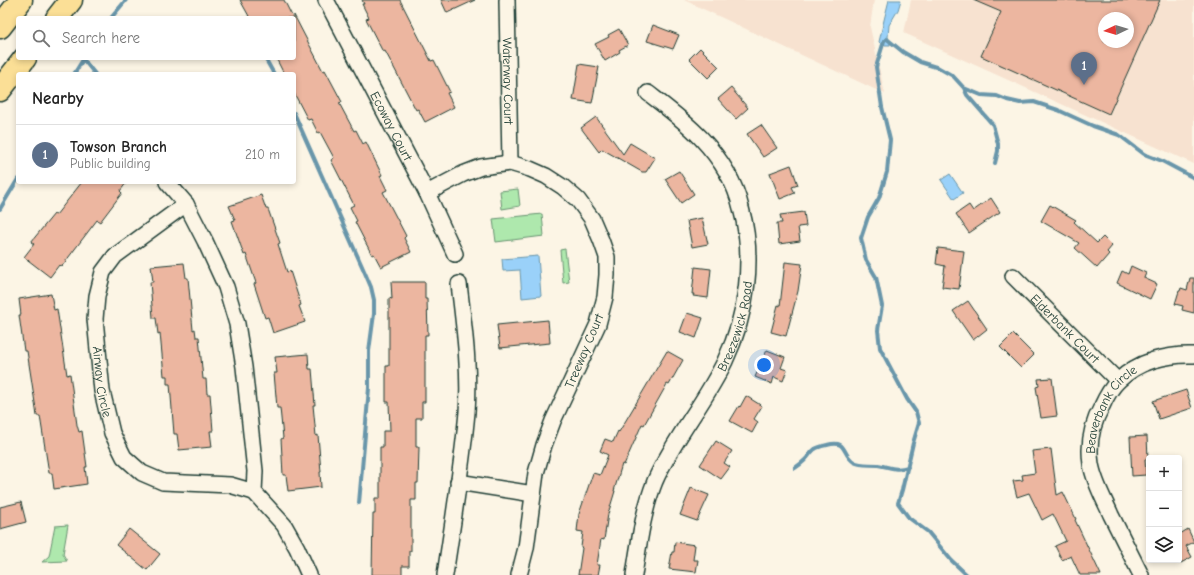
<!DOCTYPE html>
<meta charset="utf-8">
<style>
:root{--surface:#fff;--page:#f6f6f6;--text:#222;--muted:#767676;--line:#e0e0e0;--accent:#d1495b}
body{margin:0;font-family:"Comic Neue",sans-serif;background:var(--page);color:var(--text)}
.controls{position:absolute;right:12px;bottom:12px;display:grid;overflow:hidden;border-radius:4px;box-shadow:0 2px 6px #0003}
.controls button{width:36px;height:36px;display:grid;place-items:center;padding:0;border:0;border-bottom:1px solid var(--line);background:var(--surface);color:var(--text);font:20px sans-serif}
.compass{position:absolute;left:1098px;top:12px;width:36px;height:36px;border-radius:50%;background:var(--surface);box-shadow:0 2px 6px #0003;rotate:266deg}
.you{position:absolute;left:764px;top:365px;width:14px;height:14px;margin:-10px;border:3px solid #fff;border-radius:50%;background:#1a73e8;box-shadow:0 0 0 6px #1a73e833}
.badge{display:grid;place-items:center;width:26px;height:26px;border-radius:50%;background:var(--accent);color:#fff;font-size:13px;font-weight:700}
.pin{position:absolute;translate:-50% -33px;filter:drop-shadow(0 1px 2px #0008)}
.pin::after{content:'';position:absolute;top:21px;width:14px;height:12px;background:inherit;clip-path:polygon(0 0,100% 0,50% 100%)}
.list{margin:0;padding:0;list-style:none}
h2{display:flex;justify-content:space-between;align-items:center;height:52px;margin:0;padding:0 16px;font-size:17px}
h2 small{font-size:13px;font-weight:400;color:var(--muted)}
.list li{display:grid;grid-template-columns:26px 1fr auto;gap:12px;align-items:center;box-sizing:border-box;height:60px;padding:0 16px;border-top:1px solid var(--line)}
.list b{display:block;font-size:15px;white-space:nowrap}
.list p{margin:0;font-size:13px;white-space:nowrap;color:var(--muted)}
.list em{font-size:13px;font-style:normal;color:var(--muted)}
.icon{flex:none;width:22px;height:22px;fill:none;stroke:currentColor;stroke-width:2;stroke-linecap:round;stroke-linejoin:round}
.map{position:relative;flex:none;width:1194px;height:575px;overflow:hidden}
.search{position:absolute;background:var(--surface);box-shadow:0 2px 6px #0003;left:16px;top:16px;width:280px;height:44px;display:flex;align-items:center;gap:10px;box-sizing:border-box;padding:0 14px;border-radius:4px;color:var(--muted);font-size:15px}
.panel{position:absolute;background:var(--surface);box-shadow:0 2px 6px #0003;left:16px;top:72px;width:280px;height:112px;border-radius:4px}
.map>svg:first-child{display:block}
</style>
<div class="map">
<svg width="1194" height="575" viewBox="0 0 1194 575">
<rect width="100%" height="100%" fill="#fcf5e5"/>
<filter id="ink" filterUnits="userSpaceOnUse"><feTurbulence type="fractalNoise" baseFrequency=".025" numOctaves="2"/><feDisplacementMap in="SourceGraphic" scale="8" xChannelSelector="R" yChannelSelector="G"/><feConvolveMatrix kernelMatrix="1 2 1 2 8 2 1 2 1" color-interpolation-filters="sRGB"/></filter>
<g filter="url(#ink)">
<path fill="#f7e2d0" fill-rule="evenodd" d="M684 0H874L870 27 885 94Z
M911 0H1194V164L904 33ZM1104 18H1128V42H1104Z"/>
<path fill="#aee8ad" stroke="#669270" d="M518 189 520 206 502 209 500 191Z
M542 214 544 236 496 242 493 219Z
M565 249 569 282 563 283 560 250Z
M68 525 63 554 67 561 42 562 49 556 55 526Z"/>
<path fill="#9ad1f9" stroke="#6996aa" d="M889 0H901L898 10 889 25 888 37 890 41V45H882L879 42 884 20Z
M950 174 963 193 954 199 941 180Z
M538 256 541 296 522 298 520 270 503 271 502 259Z"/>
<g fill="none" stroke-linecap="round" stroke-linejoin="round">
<path stroke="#6996aa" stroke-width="4" d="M111 18 126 0
M887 39 903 52 920 62 939 68 953 76 964 88 981 95 997 96 1007 100 1020 103 1034 102 1058 110 1093 126 1119 135 1144 154 1162 161 1194 178
M884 41 876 67 882 107 890 140 887 172 879 198 868 217 861 238 866 260 876 277 882 306 878 330 880 348 907 399 916 412 919 423 913 443 902 490 898 503 909 518 928 532 951 560 967 575
M265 58 274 74
M83 59 95 74
M74 74 84 58
M964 88 967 95 993 125 998 144V151L995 163
M294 113 365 273 371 287 374 300V314L369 351V388L359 503
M0 209 18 179
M795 468C798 466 802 463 805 460 808 457 811 452 815 449 818 447 823 446 827 445 848 439 841 454 854 462 861 466 870 464 878 465 890 467 895 471 908 467"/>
</g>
<path fill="#ecb6a0" stroke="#1f3d34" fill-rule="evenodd" d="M240 0H284L293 18H250Z
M362 0H400L431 61 434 60 450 92 447 93 454 107 425 122 418 109 416 110 392 64 385 51 383 52 366 19 369 18 362 4H364Z
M441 0H475L447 13Z
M973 0H1160L1109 114 981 56 1001 12ZM1104 18H1128V42H1104Z
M294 15 323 71 325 70 342 102 339 103 354 131 356 130 363 144 366 142 382 175 380 176 387 190 383 192 406 236 404 238 411 252 381 267 374 254 372 255 355 222 357 221 350 207 354 205 331 160 334 158 320 132 318 133 311 119 308 120 294 93V74H284L276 58H294Z
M653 25 679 35 673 49 647 41Z
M619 29 628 45 619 50 620 52 605 61 595 44 609 37 608 35Z
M700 48 719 67 708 78 689 59Z
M579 64 599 67 592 103 573 100Z
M731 88 748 108 736 119 718 99Z
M596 117 623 154 630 143 655 158 646 172H642L602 149 599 152 581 128Z
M761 125 777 148 763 157 747 134Z
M791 165 798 185 792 187 795 193 780 199 770 173Z
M679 171 694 194 681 203 665 179Z
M82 182H127L120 191 122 193 100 222 97 220 62 266 59 265 50 277 24 257 34 244 31 242 54 214 56 215Z
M261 195 266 209H268L280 243 278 244 287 272 290 271 301 305 299 306 305 322 273 333 268 317 265 318 254 284 256 283 246 254 244 255 232 221 235 220 229 206Z
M991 198 1000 212 969 233 956 214 969 205 973 211Z
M1050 205 1076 220 1074 222 1097 243 1103 237 1112 246 1107 252 1109 254 1097 268 1075 248 1079 243 1041 221Z
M804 212 806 226 798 227 800 241 779 244 777 223H782L780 215Z
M702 218 708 244 692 247 687 221Z
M938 248 964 251 959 289 942 287 945 266 936 264Z
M785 262 802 264 798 291 786 336 771 332 778 305 780 306Z
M184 263 186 278H188L193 330 195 329 196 337H199L203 379H206L207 394H210L213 431H210L212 447 179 450 177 434H174L170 384H167V376H164L160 333 158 334 156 318H153L150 282H153L151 266Z
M1131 266 1146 273 1144 278 1157 284 1150 299 1117 283 1122 271 1128 274Z
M695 267 711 269 708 298 693 296 694 294H692Z
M1190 278H1194V313L1182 310 1183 306 1175 304 1179 291H1180L1181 288 1187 290Z
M391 282H425V299H427L428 335H425V402H422V418H416V447H419L418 483H416V500H411V551H409V566H402V575H372L373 514H375V498H380V447H383V431H390L389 402H386V366H389V298L392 299Z
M51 294 54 310 57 309 67 375 70 374 77 425 79 432 82 431 87 467H85L87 484 54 489 52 473H49L40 416H37L27 351H24L19 315H21L19 299Z
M968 301 987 329 973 340 953 311Z
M687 313 703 318 696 338 680 332Z
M548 320 550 343 500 348 497 325Z
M1013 334 1034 355 1021 368 1000 347Z
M767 350 785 357 781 368 787 370 783 381 774 377 772 384 755 377Z
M667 351 683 360 669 385 667 384 644 425 642 424 624 465 622 464 614 491H615L608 514 604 540 601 539 597 565H600L598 575H578L582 548 581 547 583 532 577 531 579 514 593 473 600 475 608 455 600 451 605 439 613 442 618 431 619 432Z
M308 354 309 369H312L315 405H313L316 436 318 435 321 472H320L321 487 288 491 286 475H283L281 439 283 438 280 408H277L274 373H277L275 357Z
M1052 378 1057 416 1041 418 1036 387 1039 386 1038 379Z
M1186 390 1192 408 1159 419 1153 401Z
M746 396 762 406 754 419 758 422 752 433 730 421 739 406 740 407Z
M1147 436 1148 459H1145L1146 475 1132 476 1130 437Z
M716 441 732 451 724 463 730 467 721 479 700 465Z
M1051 449 1057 495 1063 492 1076 519 1075 520 1101 575H1080L1071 556 1062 560 1055 546 1066 541 1053 514 1042 520 1029 493 1017 497 1013 481 1023 480 1022 475 1035 473 1032 451Z
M691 488 709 495 697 521 680 515Z
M21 502 26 522 0 529V507Z
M129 529 160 554 147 570 116 545Z
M1188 529 1194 542 1186 546 1192 557 1179 564V532L1180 534Z
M675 542 695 545 693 560H698L696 572 669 569 672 552H674Z"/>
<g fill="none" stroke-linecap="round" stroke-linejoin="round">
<g stroke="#1f3d34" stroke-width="18">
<g id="street">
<path id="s1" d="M326 0 427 193 455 254"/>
<path id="s2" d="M507 0 510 163"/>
<path d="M167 182 186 204 205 241 226 287 237 324 244 367 255 471 254 492 284 525 297 548 309 575"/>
<path d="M427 193 463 174 481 167 510 163 530 169 546 176 563 187 578 200 592 219 601 240 607 257V275L605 297 598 324 553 421 544 445 536 473 526 548 519 575"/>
<path id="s3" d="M186 204 115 256 103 272 97 296 95 319 102 391 112 433 124 457 142 473 163 482 230 485 254 492"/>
<path id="s4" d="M1013 276 1118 381"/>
<path d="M458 482 533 494"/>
<path d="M445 575C453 521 462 467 467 412 470 370 464 326 459 284"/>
<path id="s5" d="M634 575C639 543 643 511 655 481 674 438 705 403 725 361 747 315 755 258 741 208 735 182 719 157 701 138 685 121 666 107 648 93"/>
<path id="s6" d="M1141 575C1131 555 1121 535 1111 515 1104 499 1094 482 1091 464 1088 444 1092 424 1102 406 1106 397 1111 388 1118 381 1138 361 1167 354 1194 355"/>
</g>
</g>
<g stroke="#1f3d34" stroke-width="25">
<path id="highway" d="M57 18 71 0
M0 27 21 0
M0 90 25 58"/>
</g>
<use href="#street" stroke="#fcf5e5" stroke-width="15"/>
<use href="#highway" stroke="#fbdf96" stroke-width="22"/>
</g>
</g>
<g text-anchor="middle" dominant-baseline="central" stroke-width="4" stroke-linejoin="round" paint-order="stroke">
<g font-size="13" fill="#1f3d34" stroke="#fcf5e5">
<text stroke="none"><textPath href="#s2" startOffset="81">Waterway Court</textPath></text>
<text stroke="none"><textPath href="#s1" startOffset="142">Ecoway Court</textPath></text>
<text stroke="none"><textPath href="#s5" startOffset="272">Breezewick Road</textPath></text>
<text stroke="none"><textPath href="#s4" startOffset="74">Elderbank Court</textPath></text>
<text transform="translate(584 351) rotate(-67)">Treeway Court</text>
<text stroke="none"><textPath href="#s3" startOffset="219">Airway Circle</textPath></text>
<text stroke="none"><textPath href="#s6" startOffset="183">Beaverbank Circle</textPath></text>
</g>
</g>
</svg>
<div class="controls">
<button>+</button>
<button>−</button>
<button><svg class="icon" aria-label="layers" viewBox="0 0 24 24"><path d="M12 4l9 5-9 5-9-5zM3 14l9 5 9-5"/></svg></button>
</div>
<svg class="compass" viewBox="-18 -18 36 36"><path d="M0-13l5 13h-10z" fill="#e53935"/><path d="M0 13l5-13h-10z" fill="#767676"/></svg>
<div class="you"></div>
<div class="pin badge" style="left:1084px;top:85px;background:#5c6f8a">1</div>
<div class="search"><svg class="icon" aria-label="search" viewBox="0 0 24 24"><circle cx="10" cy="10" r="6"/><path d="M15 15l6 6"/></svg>Search here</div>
<section class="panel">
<h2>Nearby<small></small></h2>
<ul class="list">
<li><span class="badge" style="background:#5c6f8a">1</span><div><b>Towson Branch</b><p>Public building</p></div><em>210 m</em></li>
</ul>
</section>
</div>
